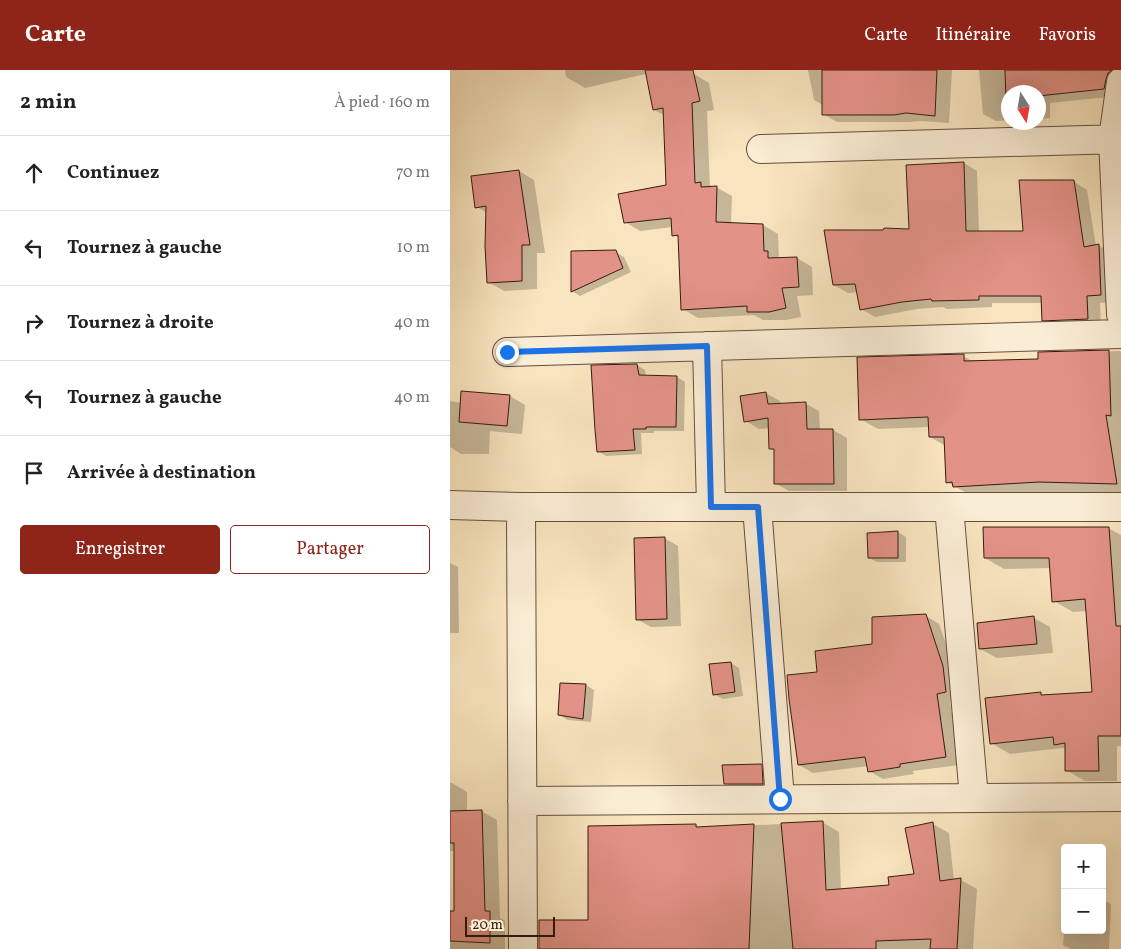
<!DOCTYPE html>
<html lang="fr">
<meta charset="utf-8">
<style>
:root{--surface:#fff;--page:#f6f6f6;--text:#222;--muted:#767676;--line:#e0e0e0;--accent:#8f2418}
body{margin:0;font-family:Vollkorn,serif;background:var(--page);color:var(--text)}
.controls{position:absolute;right:15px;bottom:15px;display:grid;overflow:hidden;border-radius:5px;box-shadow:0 5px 20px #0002}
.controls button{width:45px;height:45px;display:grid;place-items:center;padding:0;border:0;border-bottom:1px solid var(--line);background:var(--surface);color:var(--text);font:25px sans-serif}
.compass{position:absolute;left:551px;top:15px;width:45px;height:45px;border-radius:50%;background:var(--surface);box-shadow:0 5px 20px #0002;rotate:169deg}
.scale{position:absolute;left:15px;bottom:12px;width:90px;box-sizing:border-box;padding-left:5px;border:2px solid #361b0f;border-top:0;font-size:14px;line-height:18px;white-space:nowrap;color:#361b0f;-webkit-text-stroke:4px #faedd5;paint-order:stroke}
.stop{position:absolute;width:15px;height:15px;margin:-11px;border:4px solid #1a73e8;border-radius:50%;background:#fff}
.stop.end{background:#1a73e8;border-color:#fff;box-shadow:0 1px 5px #0008}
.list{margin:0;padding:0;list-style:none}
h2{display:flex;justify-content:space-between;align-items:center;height:65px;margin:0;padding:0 20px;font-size:21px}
h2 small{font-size:16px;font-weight:400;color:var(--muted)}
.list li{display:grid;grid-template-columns:32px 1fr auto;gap:15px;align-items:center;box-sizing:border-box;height:75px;padding:0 20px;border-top:1px solid var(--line)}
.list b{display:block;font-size:19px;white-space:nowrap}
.list em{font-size:16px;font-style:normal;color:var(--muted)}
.actions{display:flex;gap:10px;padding:15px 20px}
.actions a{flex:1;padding:11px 0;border:1px solid var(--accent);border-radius:5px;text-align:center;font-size:18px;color:var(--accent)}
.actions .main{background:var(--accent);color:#fff}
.icon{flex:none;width:28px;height:28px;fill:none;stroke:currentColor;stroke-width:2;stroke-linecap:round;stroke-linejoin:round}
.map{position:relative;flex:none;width:671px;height:879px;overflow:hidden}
header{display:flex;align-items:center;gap:30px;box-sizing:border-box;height:70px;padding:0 25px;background:var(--accent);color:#fff}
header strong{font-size:24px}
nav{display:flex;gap:28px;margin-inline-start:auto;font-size:18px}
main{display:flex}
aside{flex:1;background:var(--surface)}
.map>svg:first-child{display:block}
</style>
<header>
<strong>Carte</strong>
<nav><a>Carte</a><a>Itinéraire</a><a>Favoris</a></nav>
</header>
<main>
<aside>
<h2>2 min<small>À pied · 160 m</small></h2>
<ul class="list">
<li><svg class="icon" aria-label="ahead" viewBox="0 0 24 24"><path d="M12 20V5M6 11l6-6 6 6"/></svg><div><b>Continuez</b></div><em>70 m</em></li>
<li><svg class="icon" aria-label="left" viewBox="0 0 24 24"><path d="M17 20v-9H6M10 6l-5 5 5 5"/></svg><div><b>Tournez à gauche</b></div><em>10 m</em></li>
<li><svg class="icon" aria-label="right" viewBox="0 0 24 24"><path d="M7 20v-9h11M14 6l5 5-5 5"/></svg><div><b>Tournez à droite</b></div><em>40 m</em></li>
<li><svg class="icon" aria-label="left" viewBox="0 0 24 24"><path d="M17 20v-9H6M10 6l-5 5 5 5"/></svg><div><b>Tournez à gauche</b></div><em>40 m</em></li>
<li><svg class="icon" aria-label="arrive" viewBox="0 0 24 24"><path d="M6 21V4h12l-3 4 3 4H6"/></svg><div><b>Arrivée à destination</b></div></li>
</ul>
<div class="actions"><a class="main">Enregistrer</a><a>Partager</a></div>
</aside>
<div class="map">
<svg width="671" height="879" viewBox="0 0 671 879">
<rect width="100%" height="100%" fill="#f8e4be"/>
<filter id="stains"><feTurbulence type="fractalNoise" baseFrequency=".004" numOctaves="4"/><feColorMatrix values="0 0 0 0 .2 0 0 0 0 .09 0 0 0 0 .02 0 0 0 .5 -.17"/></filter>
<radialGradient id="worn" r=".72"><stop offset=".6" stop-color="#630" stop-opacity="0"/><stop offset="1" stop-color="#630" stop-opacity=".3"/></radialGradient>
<path fill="#0003" d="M115 0H199L200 3 135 18 116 7Z
M358 0H502L499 53 471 51 459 52H387L373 44V35L364 30Z
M529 0H639L660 2 671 8 667 26 600 33V48L588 49V22H558V50L546 51 533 44Z
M244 4 259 13 264 40 257 41 260 118 266 117 282 126 281 154 313 155 328 164 329 189 347 188 362 197 363 225 347 226 351 247 336 250H313L304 245 248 248 233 239 230 168 223 165V157L190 161 175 152 217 116 214 45 204 40Z
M514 93 527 101 529 162H575L623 111 637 120 646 176 648 175 662 183 664 232 650 233 651 257 607 258 593 250 592 233H542V237L497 239 493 237 467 239 425 247 411 239 408 222 398 223 384 215 461 161Z
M69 101 84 110 95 183H87V219L54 221 38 212 37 143 27 137Z
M165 182 174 187 181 202 130 226 122 221Z
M670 281 671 282V423L607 422 522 426 497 412 496 376 480 367V357L428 359 410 349 513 286 524 292 589 290V283Z
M187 295 195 300 196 307H227L235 312 234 361H204V363H191L192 384 156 386 148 381Z
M316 323 330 331 331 335 355 333 369 341 370 360H383L397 368V421H339L325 413V381L320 378V358L309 359 296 351Z
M60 326 75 335 72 364 40 361 39 384H11L0 377V331L11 333Z
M658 458 671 465V676H667V711H635L616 700V680L613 678 560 684 541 673 590 624 595 626 644 623 637 541 623 542 604 531 601 498 554 499 535 488Z
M448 462 456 467V492H427L419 488Z
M214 468 228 476 231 556 201 557 187 549Z
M0 493 8 497 9 563H0Z
M476 546 489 554 507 605 510 630 500 631 509 695 463 701 464 704 433 709 419 701 418 696 363 703 349 695 369 603 423 575Z
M584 548 600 557 603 583 547 588 530 579Z
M281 593 289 598 293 626 273 629 264 624 261 596Z
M136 615 144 620 141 652 118 650 109 645Z
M311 695 319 700 321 718H284L275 713Z
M0 713H2L17 722V742L31 741 47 750 50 848 55 851V879H0V842L5 843V781H0Z
M372 752 389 762 391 820 441 817 466 805 483 754 499 763 504 811 511 810 527 819 523 879H90L139 851 246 755 250 758Z
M652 829 661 834 659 879H621L613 875 615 848V860H652Z"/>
<path fill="#e39287" stroke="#361b0f" d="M195 0H243L250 31 242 33 245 113 251 112V117L267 116 266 152 313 154 314 181H318V188L347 187 349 217 332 218 336 238 319 242H297V236L231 240 228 165 222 166 221 148 174 153 168 124 216 115 213 38 203 40Z
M372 0H487L485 46 456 43 444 45H372Z
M555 0H662L658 3 656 9 654 19 588 26V22H558V29H556Z
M514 92 516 161H573L569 110H624L634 177 649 174 651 225 637 226 638 249 592 251 591 226H529V230L482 231 481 229 452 232 410 240 405 214 383 215 374 160H433L434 158 459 159 456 95Z
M69 100 80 175H72V211L37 213 35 176 36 136 25 138 21 106Z
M166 180 173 198 121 222V181Z
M659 280 661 346 656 345 667 414 589 412 503 417 502 412 496 413 494 367H479L478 347 409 350 407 287 514 284V291L588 289V282Z
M187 294 189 305 227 306 226 357H196V359H183L185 380 147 382 145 360 141 295Z
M11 321 60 325 57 356 9 352Z
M316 322 318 334 356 332 357 359H383L384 414H324V379H319L318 348 294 352 290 326Z
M533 457H659L666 556H671V666H648L649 701H615V673L604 675 603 667 540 674 535 628 591 622V625L642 622 635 529 602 532 599 488H534Z
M448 461V488H418L417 463 434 462Z
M215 467 217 549 186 550 184 468Z
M476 544 493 596 496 622 487 624 496 687 450 694V697L418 702 415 687 348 695 339 629 337 605 367 602 365 581 422 574V547Z
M584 546 587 574 529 579 527 553Z
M281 592 285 622 263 625 259 594Z
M110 613 136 614 133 649 108 645Z
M312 694 313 714H274L272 695Z
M32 740 35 841H40V873L0 871V841H4V773H0V741Z
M373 751 376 820 439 815 438 807 464 804 455 758 483 752 490 811 511 808 507 879H480L481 869 426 871V879H343L331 753Z
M246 754V757L304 754 299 879H89V850H138V756Z"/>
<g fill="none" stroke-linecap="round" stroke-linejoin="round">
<g stroke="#664d3b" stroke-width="30">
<path id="minor" d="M671 12 663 69 671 244
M311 79 671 69
M257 276 261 437
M57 282 671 264
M0 435 71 437H671
M71 437 73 879
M307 437 330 729
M499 437 524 728
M72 731 671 727"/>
</g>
<use href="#minor" stroke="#faedd5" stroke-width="28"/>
</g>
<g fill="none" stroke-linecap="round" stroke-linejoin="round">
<path stroke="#1a73e8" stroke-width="6" d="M57 282 257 276 261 437H308L330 729"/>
</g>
<rect width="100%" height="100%" filter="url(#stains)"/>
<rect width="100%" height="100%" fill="url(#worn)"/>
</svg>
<div class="controls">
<button>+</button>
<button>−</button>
</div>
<svg class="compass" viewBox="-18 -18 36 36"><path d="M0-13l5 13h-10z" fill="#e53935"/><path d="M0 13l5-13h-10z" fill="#767676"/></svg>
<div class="scale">20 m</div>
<div class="stop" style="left:330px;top:729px"></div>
<div class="stop end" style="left:57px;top:282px"></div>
</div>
</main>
